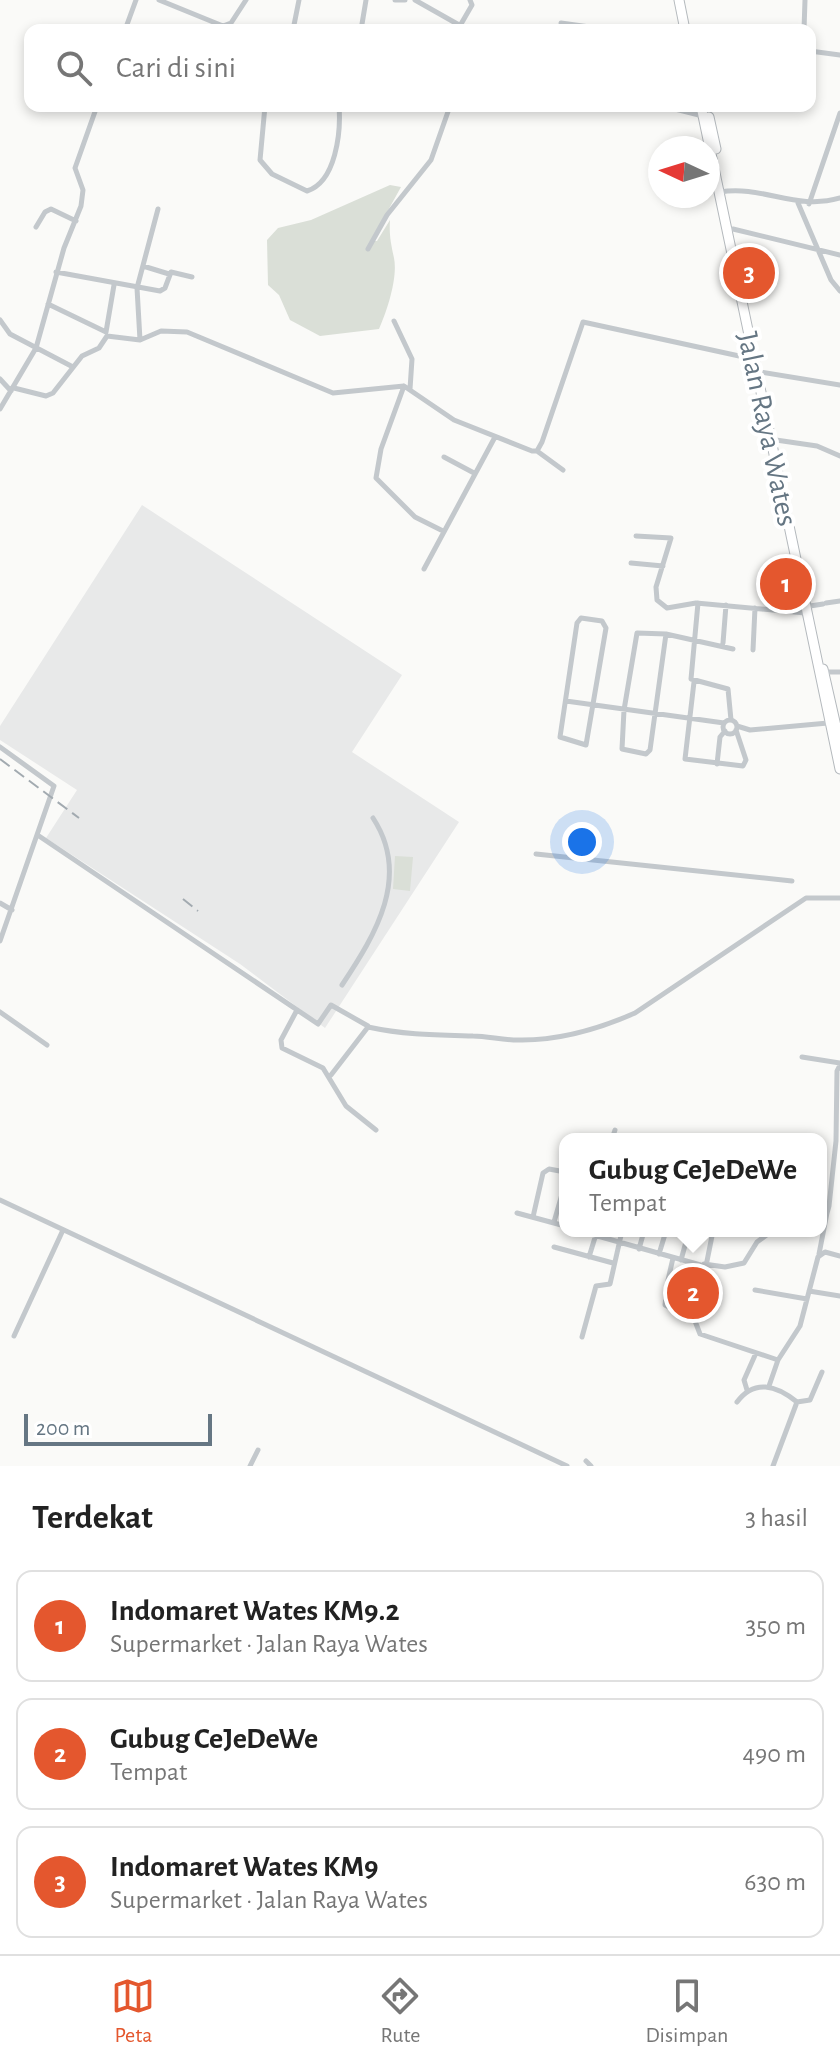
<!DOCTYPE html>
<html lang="id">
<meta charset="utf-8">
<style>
:root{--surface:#fff;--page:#f2f2f2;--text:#222;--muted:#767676;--line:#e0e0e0;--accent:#e4572e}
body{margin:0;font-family:"Alegreya Sans",sans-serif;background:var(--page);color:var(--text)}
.compass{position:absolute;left:648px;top:136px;width:72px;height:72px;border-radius:50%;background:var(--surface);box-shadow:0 4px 12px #0003;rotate:274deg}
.scale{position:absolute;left:24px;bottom:20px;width:188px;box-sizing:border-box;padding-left:8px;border:4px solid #657683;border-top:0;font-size:22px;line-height:28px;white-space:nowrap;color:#657683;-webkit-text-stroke:6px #fff;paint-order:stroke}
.you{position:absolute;left:582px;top:842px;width:28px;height:28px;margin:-20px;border:6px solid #fff;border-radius:50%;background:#1a73e8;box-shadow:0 0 0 12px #1a73e833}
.badge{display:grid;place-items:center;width:52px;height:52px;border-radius:50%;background:var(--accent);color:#fff;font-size:26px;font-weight:700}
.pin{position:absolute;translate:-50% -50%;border:4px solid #fff;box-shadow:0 2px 8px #0006}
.popup{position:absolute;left:559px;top:1133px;width:268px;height:104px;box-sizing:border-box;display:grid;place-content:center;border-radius:16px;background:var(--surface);filter:drop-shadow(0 2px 6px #0005);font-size:26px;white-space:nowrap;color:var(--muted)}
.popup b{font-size:30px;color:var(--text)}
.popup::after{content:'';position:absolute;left:50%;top:100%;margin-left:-16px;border:16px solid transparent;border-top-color:var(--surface)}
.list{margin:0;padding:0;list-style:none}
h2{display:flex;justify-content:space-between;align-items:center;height:104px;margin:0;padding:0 32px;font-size:34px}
h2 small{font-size:26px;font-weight:400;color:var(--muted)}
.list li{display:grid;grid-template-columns:52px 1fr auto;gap:24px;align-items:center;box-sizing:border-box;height:112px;margin:0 16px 16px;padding:0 16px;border:2px solid var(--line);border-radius:16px}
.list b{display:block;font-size:30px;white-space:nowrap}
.list p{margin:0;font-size:26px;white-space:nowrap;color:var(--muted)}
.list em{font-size:26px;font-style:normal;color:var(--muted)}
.icon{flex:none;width:44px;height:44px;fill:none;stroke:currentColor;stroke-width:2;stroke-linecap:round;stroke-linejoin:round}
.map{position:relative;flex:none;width:840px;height:1466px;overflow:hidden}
.search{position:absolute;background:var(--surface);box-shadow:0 4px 12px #0003;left:24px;right:24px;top:24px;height:88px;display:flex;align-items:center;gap:20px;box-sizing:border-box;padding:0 28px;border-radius:16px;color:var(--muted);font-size:30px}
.sheet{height:488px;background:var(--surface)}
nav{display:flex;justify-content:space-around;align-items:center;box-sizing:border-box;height:112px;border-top:2px solid var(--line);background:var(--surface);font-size:22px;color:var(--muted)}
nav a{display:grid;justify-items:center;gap:4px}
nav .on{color:var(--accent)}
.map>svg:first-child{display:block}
</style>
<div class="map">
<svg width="840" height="1466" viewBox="0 0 840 1466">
<rect width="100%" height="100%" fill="#fafaf8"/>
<path fill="#e8e9e9" d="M142 505 402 675 352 752 459 822 325 1028 240 964 46 838 77 790 0 740V726Z"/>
<path fill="#dadfd7" d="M390 185 401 187 371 241H377L390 220C389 235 391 244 394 258 398 278 387 311 379 329L320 336 290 320 279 295 268 285 267 240 278 228 311 220Z
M395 856 413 857 410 891 393 889Z"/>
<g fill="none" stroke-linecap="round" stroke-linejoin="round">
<g stroke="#b4b9bd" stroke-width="11">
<path id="highway" d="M679 0 685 30
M701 106 840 769
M709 117 716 149
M823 669 838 735 837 752"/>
</g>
<path stroke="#c3c8cc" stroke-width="5" d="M159 0 223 26 231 23 246 0
M395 0H405
M415 0 468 30
M561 23 611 30
M461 24 472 5 470 0
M125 30 136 0
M293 30 299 0
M361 30 366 0
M804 30 805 0
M810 51 840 55
M249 106 265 109
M265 106 260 160 272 174 307 191C336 182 341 132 339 106
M663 106 703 116
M720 192C763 185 796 211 840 198
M798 203 831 280 840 291
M809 204 840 113
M36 227 45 212 51 209 76 221
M733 229 840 255
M368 249 387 215 431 160 450 106
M143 266 169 274
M56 272 160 291 165 288 171 272 192 277
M48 304 106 332
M0 320 10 334 73 367
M394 321 412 359 410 389
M106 332 114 285
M140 340 137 288 158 209
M761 372 840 385
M0 379 11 391
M404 386 381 449 376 478 415 517 443 531
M14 388 46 396 53 393 82 356 99 348 107 336 140 340 161 331 187 332 333 393 404 386 454 420 532 451H537L542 442 583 322 753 359
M0 409 36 348 64 248 81 206 83 190 75 168 97 106
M776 440 817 446 840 456
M537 451 563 470
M444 457 474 473
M636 536 671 538 656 587 657 600 667 608 696 603 805 613
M631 563 663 566
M424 569 495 437
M698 603 691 679 728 689 731 720
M826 603 840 601
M810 606 823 604
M581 618 602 621 606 628 586 745 560 737 577 623Z
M666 634 650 750 646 754 622 749 624 710 637 633 666 634 733 649
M723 643 726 605
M753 650 755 608
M825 672H840
M694 682 685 759 743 766 746 760 736 730
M566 701 724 723
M723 727a7 7 0 1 1 14 0a7 7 0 1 1-14 0Z
M737 726 750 730 828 723
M0 747 54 786 0 941
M717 764 720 737 725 731
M39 836 318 1024 331 1005 368 1026
M536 854 792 881
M0 903 12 910
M342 985C376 934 411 876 373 818
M297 1010 281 1040 282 1048 323 1068 346 1106 376 1130
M0 1012 47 1045
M802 1057 840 1063
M331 1075 368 1027C405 1035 436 1035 473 1036 489 1036 505 1041 522 1040 560 1040 601 1028 635 1013L806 898H840
M612 1139 615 1130
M0 1200 567 1466
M517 1213 565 1226
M821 1213H827L829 1206 836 1141 837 1071 840 1065
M533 1217 543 1173 549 1169 565 1172
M554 1222 565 1184
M580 1231 704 1266
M554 1247 613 1263
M639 1249 644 1231
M659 1254 666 1231
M819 1254 827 1213
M589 1257 597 1231
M681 1260 689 1231
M704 1264 725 1267 744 1263 757 1242 772 1231
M668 1280 673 1258
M701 1287 668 1280 665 1305 695 1321 700 1334 778 1360
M755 1290 807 1299
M809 1291 840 1296
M695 1321 713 1231
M14 1336 63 1230
M582 1337 596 1286 610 1284 622 1231
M769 1386 778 1360 800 1326 818 1257 825 1252 840 1256
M747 1390 744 1380 756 1353
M737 1402C754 1379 776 1385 797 1402L773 1466
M797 1402 810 1400 822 1372
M586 1461 591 1466
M250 1466 258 1450"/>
<use href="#highway" stroke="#fff" stroke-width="9"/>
<path stroke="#a2aab0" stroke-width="2" stroke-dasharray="12 6" stroke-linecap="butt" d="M0 759 79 818
M183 899 198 911"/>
</g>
<g text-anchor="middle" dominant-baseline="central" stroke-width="8" stroke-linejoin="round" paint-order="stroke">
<g font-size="30" fill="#657683" stroke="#fff">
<text transform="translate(767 429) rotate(78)">Jalan Raya Wates</text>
</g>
</g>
</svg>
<svg class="compass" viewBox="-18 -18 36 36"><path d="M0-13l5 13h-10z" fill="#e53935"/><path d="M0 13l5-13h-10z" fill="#767676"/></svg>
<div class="scale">200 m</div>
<div class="you"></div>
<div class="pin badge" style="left:786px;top:584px">1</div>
<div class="pin badge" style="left:693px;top:1293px">2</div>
<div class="popup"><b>Gubug CeJeDeWe</b>Tempat</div>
<div class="pin badge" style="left:749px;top:273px">3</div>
<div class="search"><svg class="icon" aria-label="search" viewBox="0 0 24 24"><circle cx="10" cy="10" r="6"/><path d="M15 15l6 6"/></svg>Cari di sini</div>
</div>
<section class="sheet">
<h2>Terdekat<small>3 hasil</small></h2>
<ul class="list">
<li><span class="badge">1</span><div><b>Indomaret Wates KM9.2</b><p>Supermarket · Jalan Raya Wates</p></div><em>350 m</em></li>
<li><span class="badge">2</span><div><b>Gubug CeJeDeWe</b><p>Tempat</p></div><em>490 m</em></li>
<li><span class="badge">3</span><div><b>Indomaret Wates KM9</b><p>Supermarket · Jalan Raya Wates</p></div><em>630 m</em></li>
</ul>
</section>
<nav>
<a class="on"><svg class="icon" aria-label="map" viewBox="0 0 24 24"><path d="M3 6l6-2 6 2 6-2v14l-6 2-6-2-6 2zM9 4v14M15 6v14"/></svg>Peta</a>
<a><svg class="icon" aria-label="directions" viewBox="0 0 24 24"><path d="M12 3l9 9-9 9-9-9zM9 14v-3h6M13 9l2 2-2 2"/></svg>Rute</a>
<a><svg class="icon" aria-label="saved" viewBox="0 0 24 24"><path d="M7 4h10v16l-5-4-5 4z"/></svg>Disimpan</a>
</nav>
